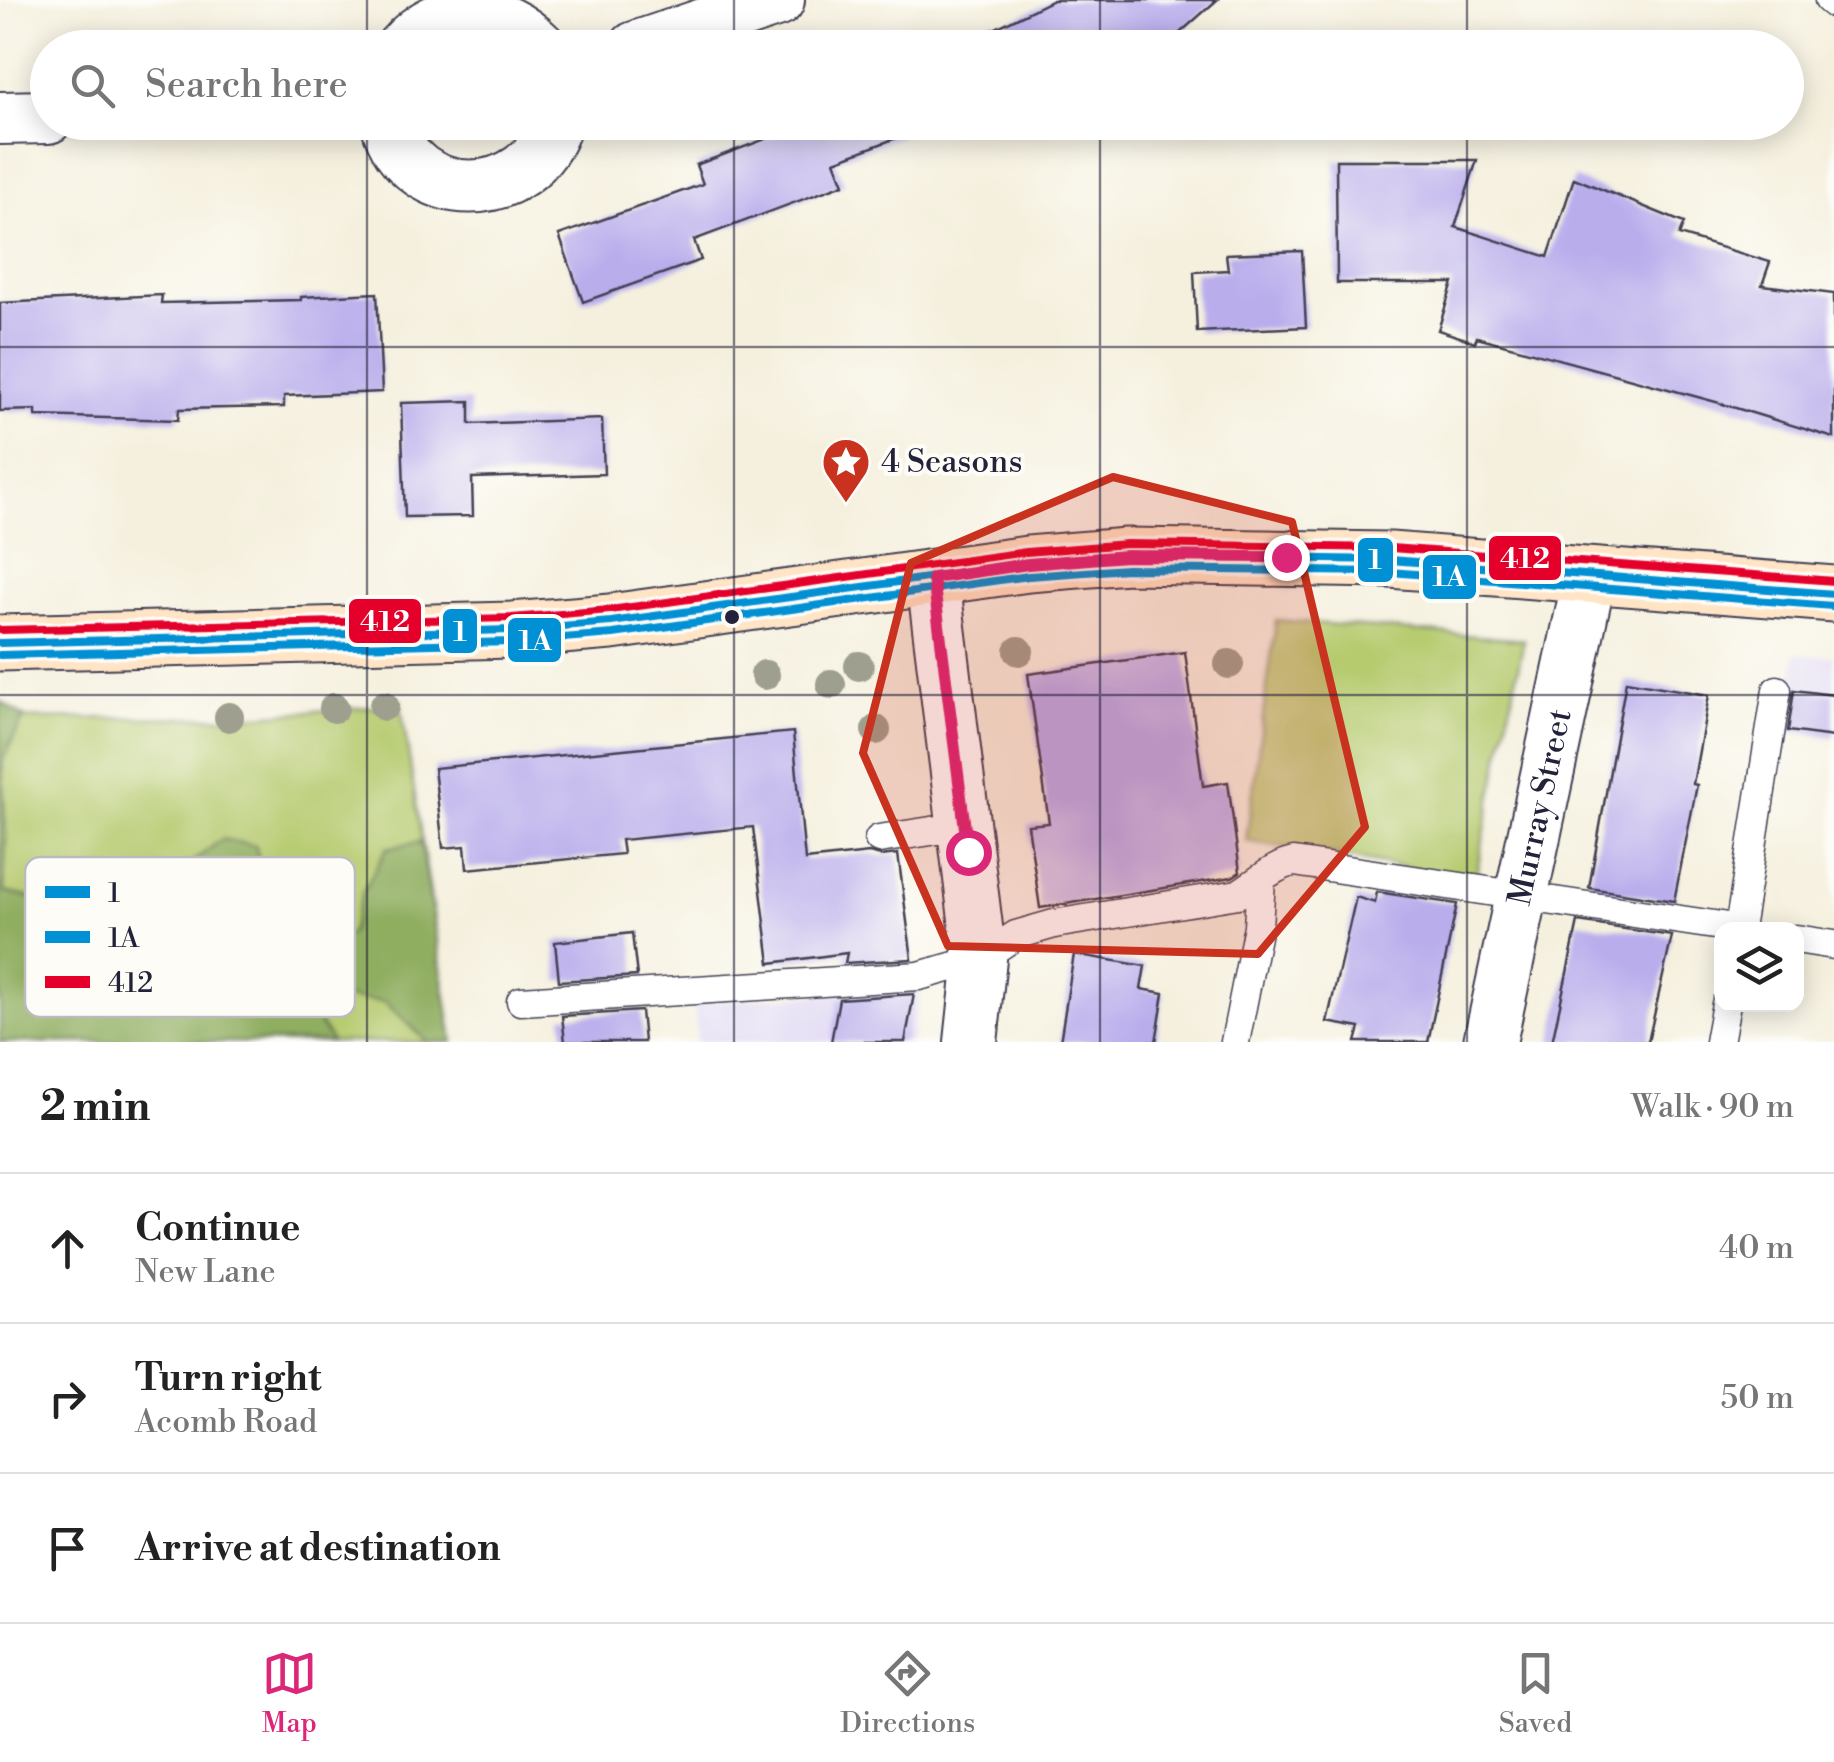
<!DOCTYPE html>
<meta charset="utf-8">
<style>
:root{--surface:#fff;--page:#f6f6f6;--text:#222;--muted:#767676;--line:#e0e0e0;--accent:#db2777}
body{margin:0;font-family:"Libre Bodoni",serif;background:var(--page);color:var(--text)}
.controls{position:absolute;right:30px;bottom:30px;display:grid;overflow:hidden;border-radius:20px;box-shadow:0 5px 25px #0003}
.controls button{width:90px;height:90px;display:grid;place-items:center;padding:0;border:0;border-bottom:2px solid var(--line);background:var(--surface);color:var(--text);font:50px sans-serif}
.stop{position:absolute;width:30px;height:30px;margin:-22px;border:8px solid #db2777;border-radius:50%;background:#fff}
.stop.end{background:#db2777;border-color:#fff;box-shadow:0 2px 10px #0008}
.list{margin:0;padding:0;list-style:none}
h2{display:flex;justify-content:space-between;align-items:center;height:130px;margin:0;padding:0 40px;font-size:42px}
h2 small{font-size:32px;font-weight:400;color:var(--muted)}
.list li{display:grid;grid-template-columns:65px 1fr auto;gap:30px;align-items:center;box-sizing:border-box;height:150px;padding:0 40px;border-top:2px solid var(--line)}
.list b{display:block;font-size:38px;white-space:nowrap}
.list p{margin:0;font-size:32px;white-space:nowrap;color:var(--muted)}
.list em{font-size:32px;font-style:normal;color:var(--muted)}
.icon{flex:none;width:55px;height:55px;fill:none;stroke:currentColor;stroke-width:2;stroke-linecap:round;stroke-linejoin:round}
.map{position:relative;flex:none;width:1834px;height:1042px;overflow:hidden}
.search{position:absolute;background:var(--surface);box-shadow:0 5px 25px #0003;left:30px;right:30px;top:30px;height:110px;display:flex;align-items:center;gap:25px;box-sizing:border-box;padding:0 35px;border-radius:55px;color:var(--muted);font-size:38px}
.sheet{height:580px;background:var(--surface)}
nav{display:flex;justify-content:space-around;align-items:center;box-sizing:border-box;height:140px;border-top:2px solid var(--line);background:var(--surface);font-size:28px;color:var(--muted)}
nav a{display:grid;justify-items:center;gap:5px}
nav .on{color:var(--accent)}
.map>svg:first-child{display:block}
</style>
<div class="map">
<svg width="1834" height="1042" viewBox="0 0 1834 1042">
<rect width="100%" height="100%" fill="#fdfcf7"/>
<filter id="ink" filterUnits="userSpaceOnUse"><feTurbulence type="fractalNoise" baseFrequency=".01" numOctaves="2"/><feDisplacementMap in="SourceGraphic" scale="20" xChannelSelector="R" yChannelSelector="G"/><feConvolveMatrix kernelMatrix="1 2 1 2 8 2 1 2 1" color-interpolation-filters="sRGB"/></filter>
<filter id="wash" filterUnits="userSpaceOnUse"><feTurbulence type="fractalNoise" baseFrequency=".0048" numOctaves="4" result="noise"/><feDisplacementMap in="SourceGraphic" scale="40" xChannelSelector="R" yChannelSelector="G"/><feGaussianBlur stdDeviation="2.25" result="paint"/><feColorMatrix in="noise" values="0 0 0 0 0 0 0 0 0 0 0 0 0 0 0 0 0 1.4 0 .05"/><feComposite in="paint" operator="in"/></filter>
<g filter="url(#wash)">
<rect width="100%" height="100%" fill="#f5f0de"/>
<path fill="#ded5f5" d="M1795 654 1834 657V737L1787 731Z
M921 989 911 1042H697L694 1002Z"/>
<path fill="#b6ca6e" stroke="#6c7654" stroke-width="2.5" d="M1276 620 1524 640 1475 879 1246 841Z
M400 699 453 1042H0V719L229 717 384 706Z"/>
<path fill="#90ae61" stroke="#59684e" stroke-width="2.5" d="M0 701 24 717 2 762 6 836 4 892 43 900 77 930 186 867 222 839 256 846 268 918 318 958 351 932 363 892 387 848 421 842 453 1042H428L385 1002 326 996 320 1025 332 1042H0Z"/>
<g id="blocks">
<path fill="#b9adec" d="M1053 0H1217L1163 48H955Z
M811 122H925L926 127 835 161 844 184 694 240 701 260 583 302 559 235 703 184 696 165Z
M1336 160H1477L1455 227 1548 257 1574 178 1684 223 1679 235 1770 262 1762 285 1834 294V438L1716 402 1477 337 1475 342 1438 330 1453 283H1337Z
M1302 251 1306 327 1197 332 1194 272 1228 270 1226 254Z
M377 293 382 392 284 396V407L179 409 178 420 36 416V410L0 411V303L162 295 161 303 301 300V297Z
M470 401V424L602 419 604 474 472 478 473 516 405 517 401 403Z
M1185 652 1203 786 1228 782 1240 872 1232 877 1040 908 1028 825 1049 823 1028 674Z
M1626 681 1709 695 1693 784 1697 785 1674 901 1589 888Z
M1794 690 1834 695V737L1788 731Z
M793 732 805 860 869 853 881 856 898 854 912 959 845 963 847 953 770 963 753 827 621 840 623 854 467 869 465 846 443 848 434 768Z
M1377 892 1457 904 1428 1042H1356L1360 1028 1327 1022 1356 897 1375 903Z
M1578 922 1672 936 1648 1042H1552Z
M632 933 637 976 559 981 555 942Z
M1074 954 1145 966 1141 989 1164 993 1156 1042H1060Z
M914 994 905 1042H831L839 999Z
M641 1011 644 1042H565L562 1016Z"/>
</g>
</g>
<g filter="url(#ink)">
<use href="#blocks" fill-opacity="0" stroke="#424153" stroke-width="2.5"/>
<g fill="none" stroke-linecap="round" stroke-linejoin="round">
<g stroke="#424153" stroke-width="31">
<path id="lane" d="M1829 0 1834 4
M879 839 964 826
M1739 929 1777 690
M1796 939 1834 945
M521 1001 919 976 980 959 1016 935 1054 924 1238 894C1257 883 1273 866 1294 862L1741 929
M1235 1042 1258 926 1261 881
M1719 1042 1726 1004"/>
</g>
<g stroke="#424153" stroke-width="56">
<g id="street">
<path d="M402 48C443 0 499 6 541 48"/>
<path d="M635 48 778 0"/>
<path d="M0 118 48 117"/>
<path d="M387 122C412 209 529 207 556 122"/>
<path d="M933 579 980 959 971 1042"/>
<path id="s1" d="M1490 1042 1590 574"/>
</g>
</g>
<g stroke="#424153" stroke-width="59">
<path id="secondary" d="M0 643 512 630 611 622 1028 564 1127 556 1390 560 1834 594"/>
</g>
<use href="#lane" stroke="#fff" stroke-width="28"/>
<use href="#street" stroke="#fff" stroke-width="52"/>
<use href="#secondary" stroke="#ffe4c6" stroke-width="55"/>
<g stroke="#fdfcf7" stroke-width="15">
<path id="bus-1" d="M0 643 512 630 611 622 1028 564 1127 556 1390 560 1834 594"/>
</g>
<g stroke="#fdfcf7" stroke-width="15">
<path id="bus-2" d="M0 655 513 642 613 634 1029 576 1127 569 1389 572 1833 606"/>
</g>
<g stroke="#fdfcf7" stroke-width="15">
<path id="bus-3" d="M0 630 511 618 610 610 1026 552 1127 544 1391 548 1834 581"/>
</g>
<use href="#bus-1" stroke="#0090d3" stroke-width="8"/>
<use href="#bus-2" stroke="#0090d3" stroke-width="8"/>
<use href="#bus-3" stroke="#e4002b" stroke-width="8"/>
</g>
<g fill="#9e9f8e">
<circle cx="1019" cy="651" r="15"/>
<circle cx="1229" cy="664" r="15"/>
<circle cx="859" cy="666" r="15"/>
<circle cx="765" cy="675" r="15"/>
<circle cx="831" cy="684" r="15"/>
<circle cx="384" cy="706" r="15"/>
<circle cx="334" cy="708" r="15"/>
<circle cx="229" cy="717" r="15"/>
<circle cx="876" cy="730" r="15"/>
</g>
</g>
<g fill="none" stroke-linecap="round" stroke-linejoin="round" filter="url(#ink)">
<path stroke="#db2777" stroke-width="12" d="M968 852 933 578 1028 564 1126 556 1286 557"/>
</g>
<path fill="#c8321e" fill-opacity="0.2" stroke="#c8321e" stroke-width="8" stroke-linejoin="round" d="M1113 477 1292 522 1365 827 1258 954 948 946 863 753 911 563Z"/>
<path fill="none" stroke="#22223b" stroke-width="2.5" stroke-opacity="0.55" d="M367 0V48M734 0V48M1100 0V48M1467 0V48M367 122V1042M734 122V1042M1100 122V1042M1467 122V1042M0 347H1834M0 695H1834"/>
<defs>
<g id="sight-pin" transform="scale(2.5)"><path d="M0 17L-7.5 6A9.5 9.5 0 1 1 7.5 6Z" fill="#c8321e" stroke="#fdfcf7"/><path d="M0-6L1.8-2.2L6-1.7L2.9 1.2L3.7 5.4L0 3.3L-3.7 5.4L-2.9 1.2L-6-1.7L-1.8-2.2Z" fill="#fff"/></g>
</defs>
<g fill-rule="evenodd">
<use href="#sight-pin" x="846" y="462"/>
</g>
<circle fill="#22223b" stroke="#fdfcf7" stroke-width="4" cx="732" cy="617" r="9"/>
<g text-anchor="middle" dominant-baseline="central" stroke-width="8" stroke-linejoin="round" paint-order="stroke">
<g font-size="32" fill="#22223b" stroke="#fdfcf7" text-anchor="start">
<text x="881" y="462">4 Seasons</text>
</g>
<g font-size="32" fill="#22223b" stroke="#fdfcf7">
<text stroke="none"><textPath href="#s1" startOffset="240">Murray Street</textPath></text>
</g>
</g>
<rect x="25" y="857" width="330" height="160" rx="15" fill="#fdfcf7" stroke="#bbbbbf" stroke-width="2.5"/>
<rect x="45" y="886" width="45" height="12" fill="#0090d3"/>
<rect x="45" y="931" width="45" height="12" fill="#0090d3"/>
<rect x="45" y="976" width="45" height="12" fill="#e4002b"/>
<g font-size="28" fill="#22223b">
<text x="108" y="902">1</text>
<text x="108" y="947">1A</text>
<text x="108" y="992">412</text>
</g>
<g stroke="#fdfcf7" stroke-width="4">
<rect x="1487" y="534" width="76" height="48" rx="10" fill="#e4002b"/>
<rect x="1356" y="536" width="39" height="48" rx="10" fill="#0090d3"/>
<rect x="1421" y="553" width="57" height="48" rx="10" fill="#0090d3"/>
<rect x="347" y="597" width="76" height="48" rx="10" fill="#e4002b"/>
<rect x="441" y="607" width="38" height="48" rx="10" fill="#0090d3"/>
<rect x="506" y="616" width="57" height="48" rx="10" fill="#0090d3"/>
</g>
<g font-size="28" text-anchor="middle" font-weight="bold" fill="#fff">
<text x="1525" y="568">412</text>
<text x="1375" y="569">1</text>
<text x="1449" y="586">1A</text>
<text x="385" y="631">412</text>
<text x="460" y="641">1</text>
<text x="535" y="650">1A</text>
</g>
</svg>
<div class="controls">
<button><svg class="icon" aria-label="layers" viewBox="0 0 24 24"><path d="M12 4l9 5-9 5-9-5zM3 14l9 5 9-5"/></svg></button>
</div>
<div class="stop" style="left:968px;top:852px"></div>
<div class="stop end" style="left:1286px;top:557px"></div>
<div class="search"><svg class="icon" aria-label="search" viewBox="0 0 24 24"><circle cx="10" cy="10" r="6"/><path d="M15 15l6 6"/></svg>Search here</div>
</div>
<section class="sheet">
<h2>2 min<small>Walk · 90 m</small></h2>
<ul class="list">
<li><svg class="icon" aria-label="ahead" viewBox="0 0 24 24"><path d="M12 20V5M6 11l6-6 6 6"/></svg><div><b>Continue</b><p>New Lane</p></div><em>40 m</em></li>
<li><svg class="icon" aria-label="right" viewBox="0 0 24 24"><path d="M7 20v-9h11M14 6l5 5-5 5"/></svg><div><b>Turn right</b><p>Acomb Road</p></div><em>50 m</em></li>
<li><svg class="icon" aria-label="arrive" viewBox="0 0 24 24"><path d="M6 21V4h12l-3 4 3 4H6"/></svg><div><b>Arrive at destination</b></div></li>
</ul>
</section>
<nav>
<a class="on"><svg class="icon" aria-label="map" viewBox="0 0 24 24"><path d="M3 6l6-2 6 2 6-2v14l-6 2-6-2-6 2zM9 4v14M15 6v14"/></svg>Map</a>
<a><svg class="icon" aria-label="directions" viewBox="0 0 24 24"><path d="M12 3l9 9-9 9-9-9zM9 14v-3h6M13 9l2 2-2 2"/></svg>Directions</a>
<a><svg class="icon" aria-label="saved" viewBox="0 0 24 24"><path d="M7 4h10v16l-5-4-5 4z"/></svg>Saved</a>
</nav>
